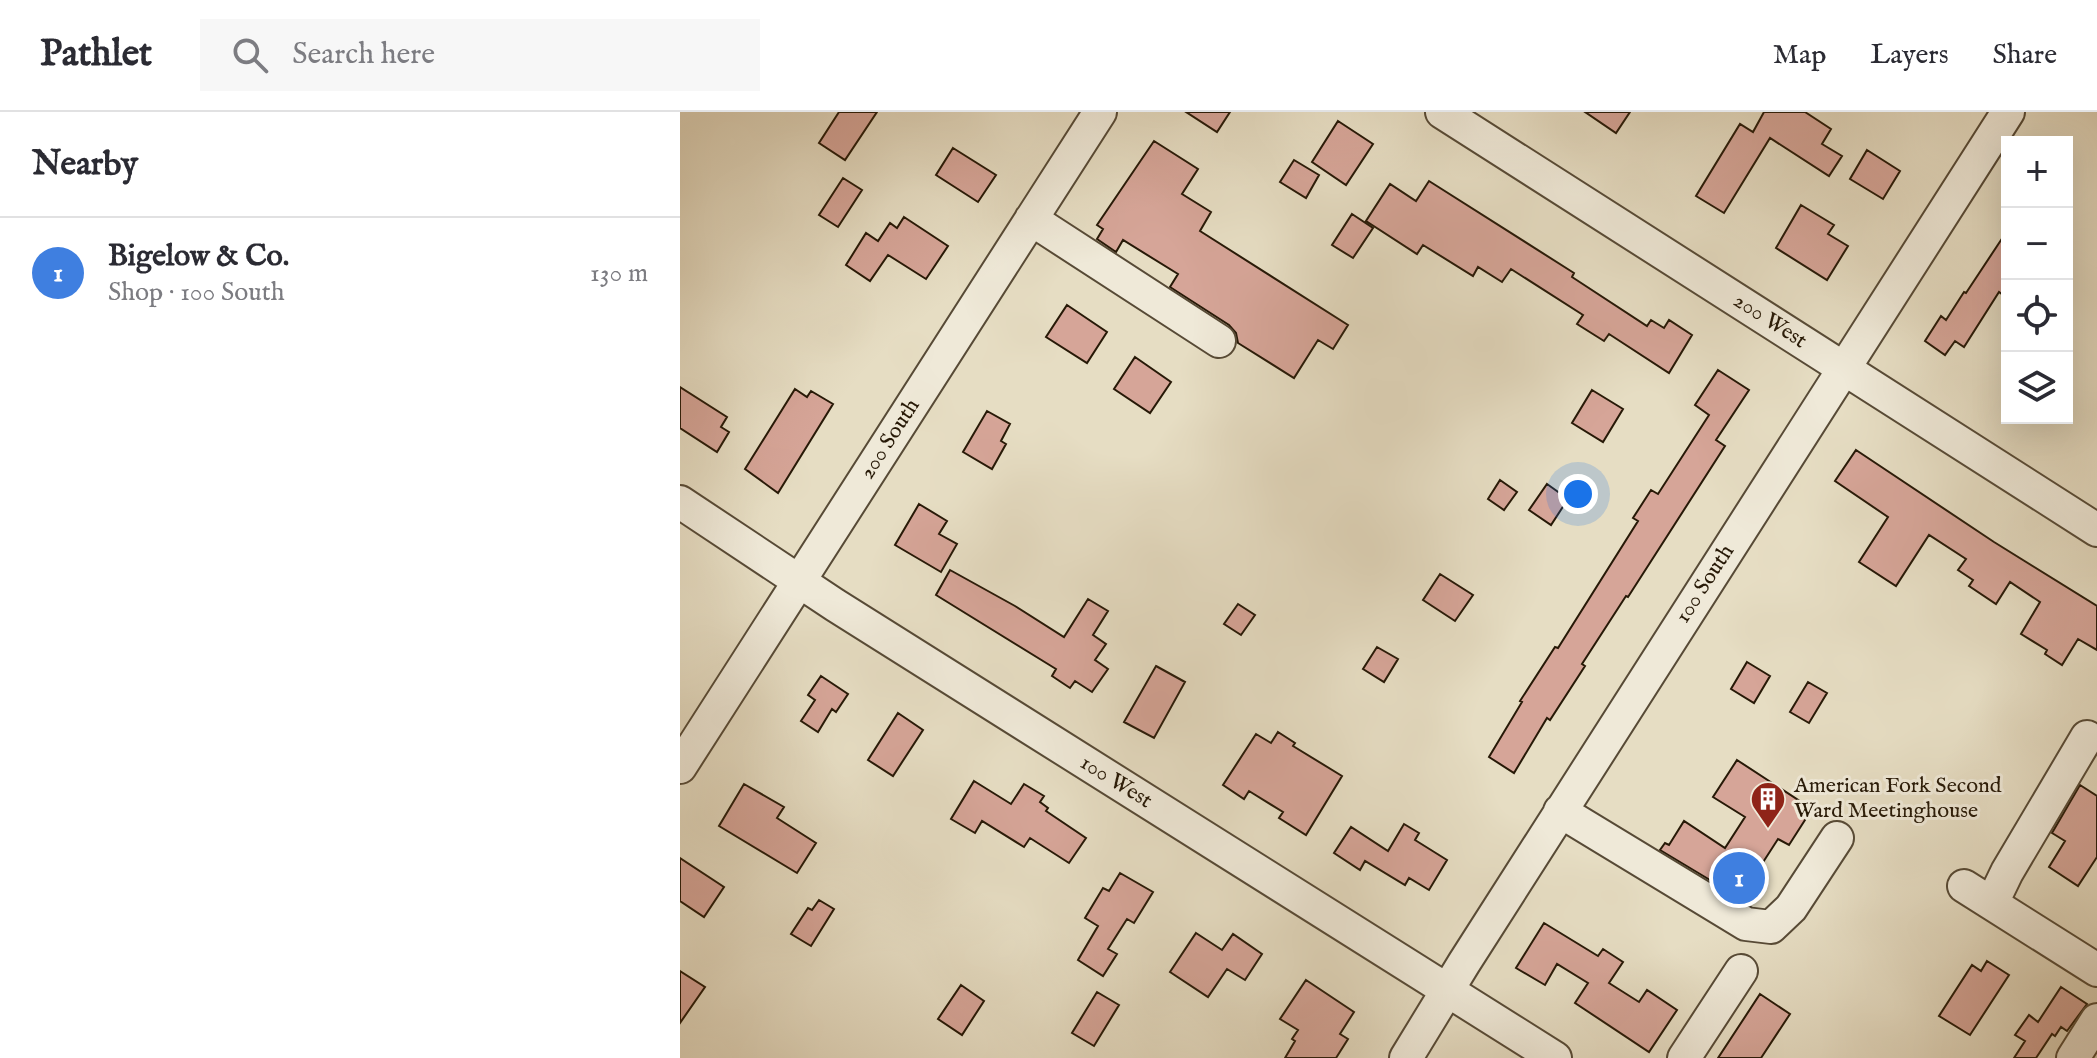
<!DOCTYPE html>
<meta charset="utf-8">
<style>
:root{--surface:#fff;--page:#f7f7f7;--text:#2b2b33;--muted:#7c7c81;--line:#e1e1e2;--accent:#d93025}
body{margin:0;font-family:"IM FELL English",serif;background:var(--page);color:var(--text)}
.controls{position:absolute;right:24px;top:24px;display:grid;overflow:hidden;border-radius:0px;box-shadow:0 8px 32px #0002}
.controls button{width:72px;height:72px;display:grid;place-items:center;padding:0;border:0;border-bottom:2px solid var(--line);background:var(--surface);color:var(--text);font:40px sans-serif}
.you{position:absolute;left:898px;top:382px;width:28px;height:28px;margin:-20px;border:6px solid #fff;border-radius:50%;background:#1a73e8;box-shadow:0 0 0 12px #1a73e833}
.badge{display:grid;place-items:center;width:52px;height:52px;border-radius:50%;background:var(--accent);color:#fff;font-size:26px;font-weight:700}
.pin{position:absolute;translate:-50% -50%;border:4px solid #fff;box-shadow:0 2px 8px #0006}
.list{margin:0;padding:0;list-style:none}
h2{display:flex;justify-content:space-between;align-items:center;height:104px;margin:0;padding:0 32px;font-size:34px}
h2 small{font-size:26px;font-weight:400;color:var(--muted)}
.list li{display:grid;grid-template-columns:52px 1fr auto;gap:24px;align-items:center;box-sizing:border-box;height:112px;padding:0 32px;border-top:2px solid var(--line)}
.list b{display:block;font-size:30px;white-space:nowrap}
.list p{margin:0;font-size:26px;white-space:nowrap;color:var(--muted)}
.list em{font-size:26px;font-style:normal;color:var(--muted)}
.icon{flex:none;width:44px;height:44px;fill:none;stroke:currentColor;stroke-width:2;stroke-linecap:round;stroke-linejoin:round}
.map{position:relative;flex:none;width:1417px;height:946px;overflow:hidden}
header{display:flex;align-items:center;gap:48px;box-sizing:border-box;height:112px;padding:0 40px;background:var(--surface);border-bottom:2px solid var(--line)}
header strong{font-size:38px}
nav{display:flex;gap:44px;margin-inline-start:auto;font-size:28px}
.search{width:560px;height:72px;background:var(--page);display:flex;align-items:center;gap:20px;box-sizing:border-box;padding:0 28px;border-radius:0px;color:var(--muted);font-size:30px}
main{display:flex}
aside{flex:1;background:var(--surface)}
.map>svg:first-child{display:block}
</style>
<header>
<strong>Pathlet</strong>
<div class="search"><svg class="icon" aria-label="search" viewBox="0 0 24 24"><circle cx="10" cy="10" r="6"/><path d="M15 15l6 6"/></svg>Search here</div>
<nav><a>Map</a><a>Layers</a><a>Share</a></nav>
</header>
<main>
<aside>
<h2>Nearby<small></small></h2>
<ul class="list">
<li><span class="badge" style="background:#3f7fe0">1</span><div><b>Bigelow &amp; Co.</b><p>Shop · 100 South</p></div><em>130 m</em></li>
</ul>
</aside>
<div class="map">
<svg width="1417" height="946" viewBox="0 0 1417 946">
<rect width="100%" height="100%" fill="#e6ddc3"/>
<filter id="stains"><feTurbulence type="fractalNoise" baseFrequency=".0025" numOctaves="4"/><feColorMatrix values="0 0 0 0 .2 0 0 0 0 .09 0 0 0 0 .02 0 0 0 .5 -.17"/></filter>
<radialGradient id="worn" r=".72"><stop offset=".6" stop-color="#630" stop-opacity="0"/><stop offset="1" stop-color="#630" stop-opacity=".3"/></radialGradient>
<path fill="#d6a598" stroke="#271907" stroke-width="2" d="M159 0H197L165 48 139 31Z
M506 0H550L537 20Z
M905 0H950L936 21Z
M1084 0H1125L1151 17 1142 32 1162 44 1149 64 1090 26 1044 101 1016 84 1060 12 1073 20Z
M658 9 693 32 666 73 632 50Z
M474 29 518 57 502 82 531 100 520 119 668 213 653 237 638 228 614 266 558 231 556 221 549 213 490 175 498 162 443 128 436 140 417 127 423 117 417 113Z
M273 36 316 63 298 90 256 63Z
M1187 38 1220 59 1203 87 1170 67Z
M614 48 639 63 626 86 600 70Z
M163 66 182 78 158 115 139 103Z
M749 69 894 161 892 165 967 214 971 208 984 216 989 208 1012 223 989 261 929 222 924 229 897 212 903 203 831 157 822 170 798 155 793 164 743 133 737 142 686 109 710 72 736 89Z
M1121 93 1154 113 1148 122 1168 134 1147 168 1096 136Z
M672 102 693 116 673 146 652 133Z
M224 105 268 134 246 167 208 143 190 169 166 153 186 121 198 129 210 111 217 116Z
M1327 119V186L1319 180 1284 235 1275 229 1265 243 1245 229 1261 204 1266 208 1284 180 1286 181Z
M387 193 427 220 407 251 366 225Z
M455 245 491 270 470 301 434 277Z
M1038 258 1069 278 1036 328 1045 334 948 485 946 484 902 552 905 554 870 608 867 606 834 661 809 645 842 590 840 589 875 535 878 536 958 409 953 406 971 378 978 382 1029 303 1015 293Z
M0 275 47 305 41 315 49 320 37 340 0 316Z
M115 277 127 285 131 279 153 292 98 381 65 357Z
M912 278 943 297 923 330 892 311Z
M307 299 330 312 321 329 326 332 312 357 283 340Z
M1176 338 1314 430 1417 494V538L1398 527 1382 553 1365 542 1367 538 1341 522 1360 490 1330 470 1316 492 1289 474 1293 468 1278 458 1286 447 1249 423 1216 474 1179 450 1208 405 1155 369Z
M820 368 837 380 824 398 808 387Z
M867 372 888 387 871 413 849 398Z
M239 392 267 409 259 422 277 432 261 460 215 433Z
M270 458 335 494 384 525 408 487 428 499 413 523 426 532 415 548 428 557 412 580 395 569 390 576 372 564 376 557 256 483Z
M760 462 793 483 775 509 743 488Z
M558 492 575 503 561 523 544 512Z
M697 535 718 547 704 570 683 557Z
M1067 550 1090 564 1074 591 1051 577Z
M476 554 505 570 474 626 444 610Z
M141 564 168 582 156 600 152 597 138 620 121 609 135 588 128 583Z
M1128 570 1147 581 1129 611 1110 600Z
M218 601 243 618 213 664 188 648Z
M598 620 615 631 613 634 662 664 626 723 599 706 603 700 569 679 564 687 543 673 576 622 591 631Z
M1057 648 1132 697 1109 733 1098 727 1060 786 980 738 985 731 989 733 1004 709 1045 736 1065 705 1033 685Z
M294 669 331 692 344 672 364 684 360 690 368 696 366 699 406 726 389 751 350 726 344 735 302 709 295 721 271 707Z
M64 672 104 695 97 706 136 731 117 761 39 714Z
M1400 673 1417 684V745L1398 774 1369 755 1385 729 1372 721Z
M724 712 739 721 735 728 767 748 749 778 729 766 725 773 685 749 680 758 654 741 671 715 708 739Z
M0 746 44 775 24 805 0 789Z
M440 761 473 780 454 811 447 807 428 837 437 842 423 864 398 848 418 814 405 806 423 776 429 779Z
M139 788 154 797 131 834 111 822 128 796 132 798Z
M864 811 918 844 923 837 943 850 929 871 959 890 967 878 997 898 969 940 895 891 908 871 877 852 865 873 836 856Z
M516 821 542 838 553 822 582 842 565 868 547 857 528 885 490 860Z
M1307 849 1329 863 1290 923 1259 904 1292 853 1301 859Z
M0 859 25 875 0 911Z
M626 868 674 900 660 922 668 927 656 946H605L615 929 612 927 618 918 600 907Z
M281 873 304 889 282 923 258 907Z
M1381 875 1407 892 1387 919 1381 915 1375 924 1372 922 1356 946H1334L1345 929 1335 923 1349 903 1358 910Z
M417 880 439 893 414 934 392 921Z
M1080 882 1110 902 1081 946H1038Z"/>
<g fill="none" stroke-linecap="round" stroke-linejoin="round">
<g stroke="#574a36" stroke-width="36">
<path id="minor" d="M762 0 1417 418
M351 107 539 229
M0 390 155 493 875 946
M0 655 420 0
M880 699 1066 812 1091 815 1111 796 1157 726
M1284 774 1417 858
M1312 791 1327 760 1407 625
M726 946 784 851 1328 0
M1004 946 1061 859
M1393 946 1417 908"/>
</g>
<use href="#minor" stroke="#efe9d8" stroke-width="32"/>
</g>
<defs>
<g id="building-pin" transform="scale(1.8)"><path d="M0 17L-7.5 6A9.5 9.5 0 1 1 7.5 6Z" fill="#8f2418" stroke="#efe9d8"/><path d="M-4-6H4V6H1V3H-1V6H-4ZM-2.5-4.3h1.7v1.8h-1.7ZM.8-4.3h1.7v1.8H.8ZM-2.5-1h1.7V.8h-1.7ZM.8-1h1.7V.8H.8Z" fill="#fff"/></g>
</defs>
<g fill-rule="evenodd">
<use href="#building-pin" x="1088" y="687"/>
</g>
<g text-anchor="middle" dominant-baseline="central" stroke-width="6" stroke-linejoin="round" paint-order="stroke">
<g font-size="22" fill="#271907" stroke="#efe9d8">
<text transform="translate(1090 209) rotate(33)">200 West</text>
<text transform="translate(210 327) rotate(-57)">200 South</text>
<text transform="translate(1025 472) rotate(-57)">100 South</text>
<text transform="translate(436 670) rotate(32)">100 West</text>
</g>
<g font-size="22" fill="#271907" stroke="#efe9d8" text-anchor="start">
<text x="1114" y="674">American Fork Second<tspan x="1114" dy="25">Ward Meetinghouse</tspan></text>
</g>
</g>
<rect width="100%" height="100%" filter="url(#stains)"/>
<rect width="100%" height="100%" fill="url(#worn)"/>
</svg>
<div class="controls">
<button>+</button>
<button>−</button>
<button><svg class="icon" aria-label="locate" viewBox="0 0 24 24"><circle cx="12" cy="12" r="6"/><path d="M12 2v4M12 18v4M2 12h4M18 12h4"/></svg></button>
<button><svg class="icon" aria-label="layers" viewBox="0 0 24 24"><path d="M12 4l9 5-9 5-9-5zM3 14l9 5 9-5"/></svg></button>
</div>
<div class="you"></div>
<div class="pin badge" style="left:1059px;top:766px;background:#3f7fe0">1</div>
</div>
</main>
